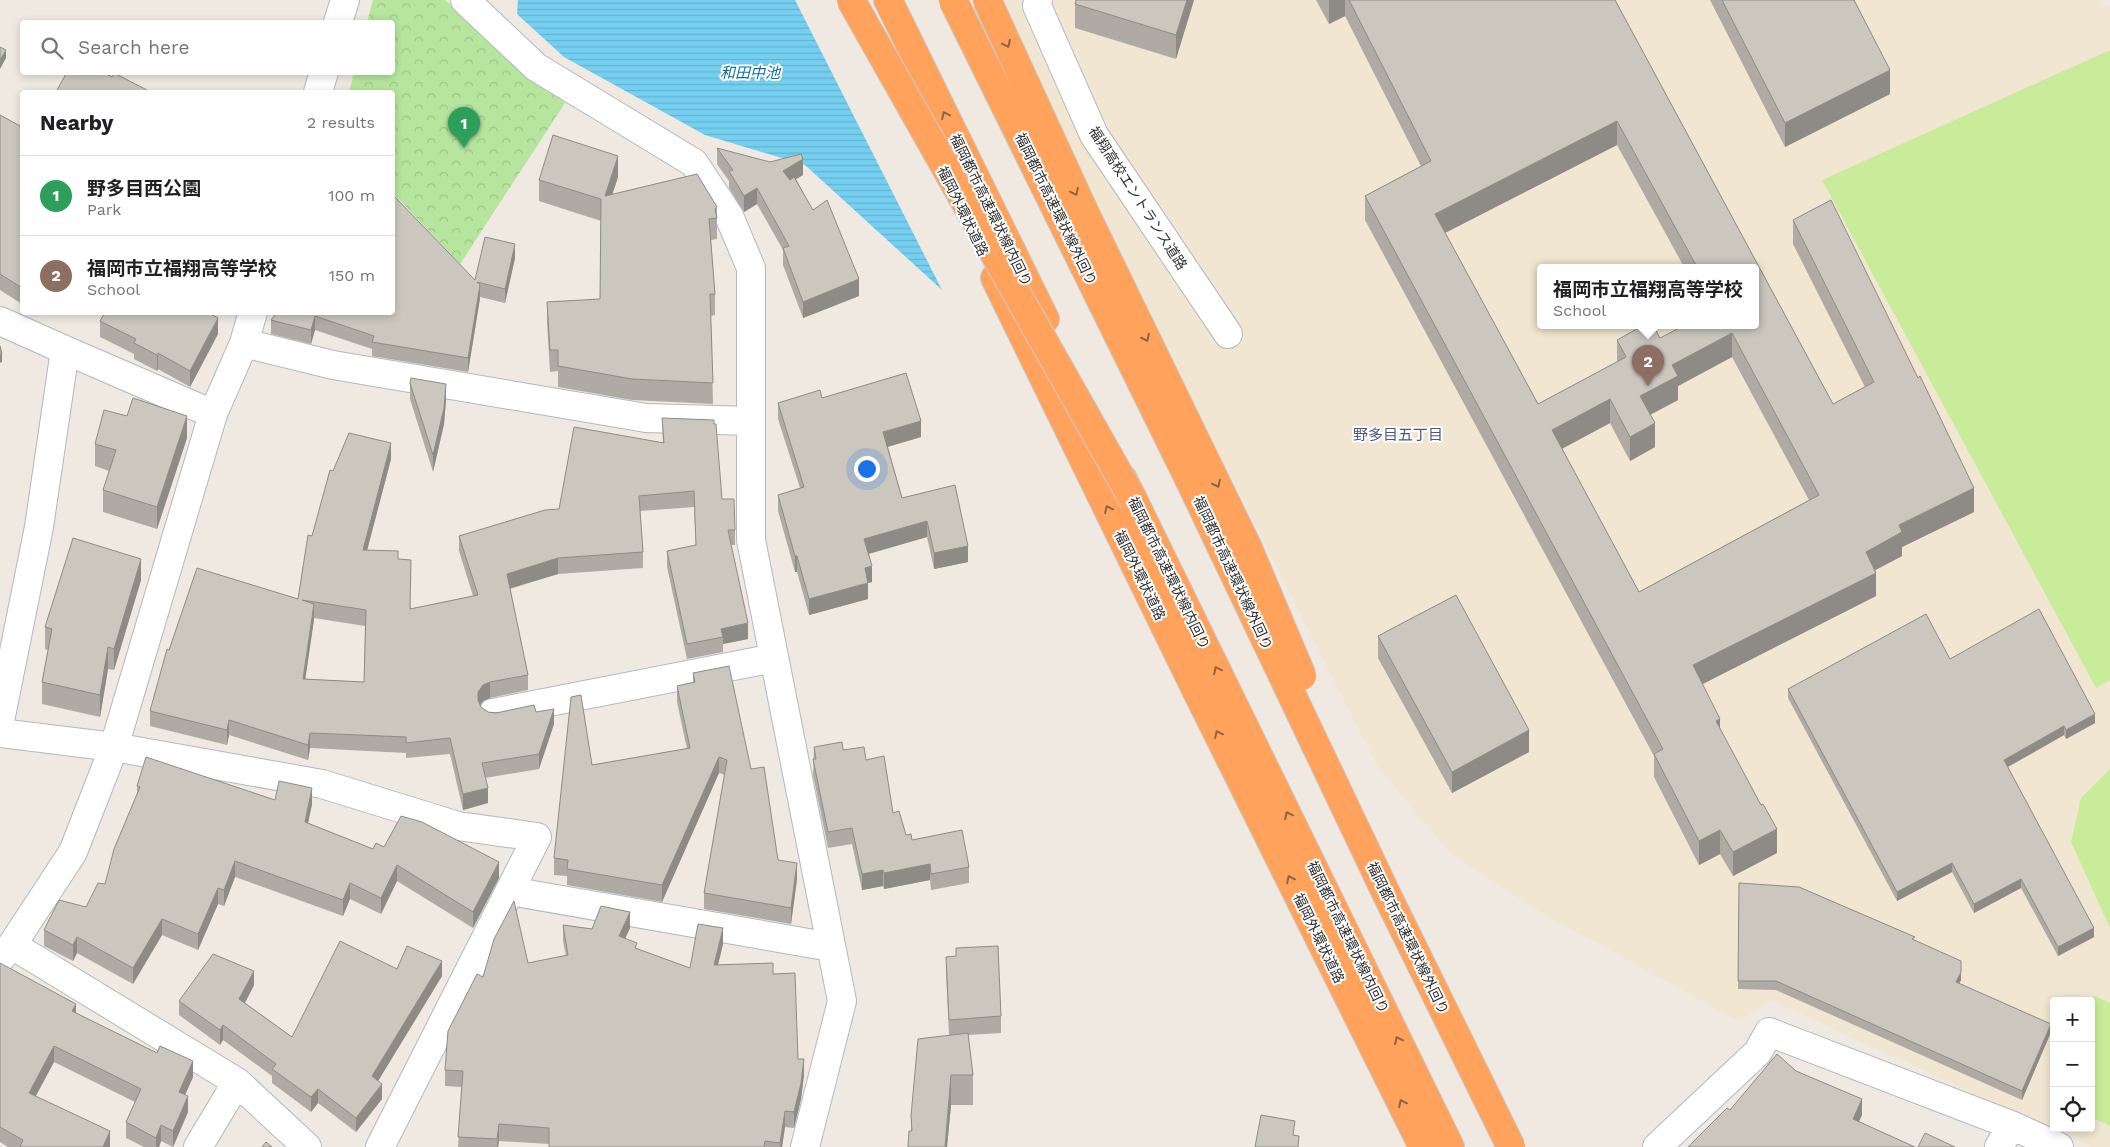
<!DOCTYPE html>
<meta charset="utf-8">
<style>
:root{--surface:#fff;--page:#f6f6f6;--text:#202124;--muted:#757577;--line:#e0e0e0;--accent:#4264fb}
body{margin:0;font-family:"Work Sans","Noto Sans JP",sans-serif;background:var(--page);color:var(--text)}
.controls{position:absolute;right:15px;bottom:15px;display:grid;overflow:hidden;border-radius:5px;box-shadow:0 2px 8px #0003}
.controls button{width:45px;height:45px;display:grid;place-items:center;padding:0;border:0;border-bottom:1px solid var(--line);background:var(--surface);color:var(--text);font:25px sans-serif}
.you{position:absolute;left:866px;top:468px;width:18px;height:18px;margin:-12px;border:4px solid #fff;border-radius:50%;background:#1a73e8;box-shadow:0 0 0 8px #1a73e833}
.badge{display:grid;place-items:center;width:32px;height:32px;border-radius:50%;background:var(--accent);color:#fff;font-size:16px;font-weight:700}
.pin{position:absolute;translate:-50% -41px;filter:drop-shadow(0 1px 2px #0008)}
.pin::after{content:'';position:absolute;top:26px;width:18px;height:15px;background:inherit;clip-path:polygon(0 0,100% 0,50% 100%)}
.popup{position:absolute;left:1537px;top:264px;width:222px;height:65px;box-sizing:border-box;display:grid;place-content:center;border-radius:5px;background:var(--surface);filter:drop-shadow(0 1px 4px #0005);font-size:16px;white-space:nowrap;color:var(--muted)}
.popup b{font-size:19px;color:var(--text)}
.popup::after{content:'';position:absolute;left:50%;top:100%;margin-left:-10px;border:10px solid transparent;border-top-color:var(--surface)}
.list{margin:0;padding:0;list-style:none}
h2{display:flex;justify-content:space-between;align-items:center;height:65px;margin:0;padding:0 20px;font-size:21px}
h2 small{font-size:16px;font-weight:400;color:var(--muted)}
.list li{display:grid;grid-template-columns:32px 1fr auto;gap:15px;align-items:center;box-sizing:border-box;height:80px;padding:0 20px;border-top:1px solid var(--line)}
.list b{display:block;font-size:19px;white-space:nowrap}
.list p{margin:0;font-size:16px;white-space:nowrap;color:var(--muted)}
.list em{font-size:16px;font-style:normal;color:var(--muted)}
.icon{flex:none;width:28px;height:28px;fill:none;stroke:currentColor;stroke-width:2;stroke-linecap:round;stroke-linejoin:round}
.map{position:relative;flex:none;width:2110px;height:1147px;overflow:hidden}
.search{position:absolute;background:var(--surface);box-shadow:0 2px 8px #0003;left:20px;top:20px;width:375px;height:55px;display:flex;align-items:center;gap:12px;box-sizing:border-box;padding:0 18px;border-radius:5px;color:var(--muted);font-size:19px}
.panel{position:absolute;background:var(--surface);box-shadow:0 2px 8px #0003;left:20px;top:90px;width:375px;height:225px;border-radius:5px}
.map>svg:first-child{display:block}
</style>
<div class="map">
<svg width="2110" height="1147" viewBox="0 0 2110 1147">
<defs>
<pattern id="forest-crowns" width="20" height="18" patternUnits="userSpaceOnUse" patternTransform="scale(1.25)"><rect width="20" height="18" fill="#b6e59e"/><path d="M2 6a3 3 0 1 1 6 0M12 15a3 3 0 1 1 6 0" fill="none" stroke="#9dc588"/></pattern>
<pattern id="water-rules" width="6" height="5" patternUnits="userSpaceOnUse" patternTransform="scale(1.25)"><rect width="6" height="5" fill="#75cff0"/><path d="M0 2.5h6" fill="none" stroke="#66b2ce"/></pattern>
</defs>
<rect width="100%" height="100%" fill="#efe9e1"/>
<path fill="#f0e6d1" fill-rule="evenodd" d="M989 0H2094L2110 8V1147H2091L1771 1000 1739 1021 1539 911 1449 852 1377 765ZM1540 267H1756V325H1540ZM2054 1001H2091V1128H2054Z"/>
<path fill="url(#forest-crowns)" d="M373 0H445L565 103 460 264 393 193 392 92H349L354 73 392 72V22H367Z"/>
<path fill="#c9ec9a" d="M2110 50V680L2096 688 1822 180Z
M2110 769V928L2071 842 2081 798Z
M2094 996 2110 1003V1126L2091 1117V1002Z"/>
<path fill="url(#water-rules)" d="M518 0H795L942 290 805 165 705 135 564 57 517 14Z"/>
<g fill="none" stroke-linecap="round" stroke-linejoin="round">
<g stroke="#b4b7c1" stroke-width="30">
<path id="minor" d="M465 0 536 67 694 163 729 216 751 268V540L842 1001 805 1147
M1038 0 1037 6 1094 135 1228 334
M338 22 345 0
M318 92 324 72
M0 321 65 350
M244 343 333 365 646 418 751 421
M493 713 774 658
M0 721 39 527 65 350 213 414
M0 733 114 747 322 784 458 826 537 837 380 1147
M510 891 831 947
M12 945 237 1082 307 1147
M0 959 12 945 73 852 114 747 213 414 244 343 253 312
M198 1147 237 1082
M1657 1147 1758 1052 1769 1032 2011 1125 2059 1147
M1999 1147 2011 1125"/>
</g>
<g stroke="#c9c9c9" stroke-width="30">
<path id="highway" d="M888 0 1045 319
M995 278 1199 696 1423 1147
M1123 479 1450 1147"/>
</g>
<use href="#minor" stroke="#fff" stroke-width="28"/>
<use href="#highway" stroke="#ffa35c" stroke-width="28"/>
<g stroke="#c9c9c9" stroke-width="30" stroke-linecap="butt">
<path id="highway-bridge" d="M851 0 1134 501
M953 0 1189 479 1386 893 1511 1147
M987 0 1084 211 1248 548 1302 676"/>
</g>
<use href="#highway-bridge" stroke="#ffa35c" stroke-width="28"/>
</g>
<path fill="#afaba4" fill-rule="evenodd" d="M1076 0H1194L1176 59 1075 28V4Z
M1316 0H1615L1833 404 1865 387 1793 244V220L1974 512 1902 547V556L1875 570 1876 596 1702 684 1720 728 1777 853 1733 876 1720 854 1699 865 1654 777V756L1365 220V196L1421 166 1345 16 1329 24ZM1617 145 1684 267H1756V325L1660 338 1617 340V362L1538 404 1445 233ZM1732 357 1809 500 1639 592 1562 449 1610 423 1630 461 1655 447 1650 415 1678 400V386Z
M1710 0H1854L1890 94 1785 147Z
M0 115 22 127V304L0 290Z
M717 148 803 175 796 179 859 296 803 318 783 265V250L757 204 744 212 729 188V181L717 164Z
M618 177 612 194 717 207V239L711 240 715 294V315L711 316 713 404 632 400 558 387V371L550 372 547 323V302L600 299 601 221 539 201V180Z
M515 258 505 303 480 297 468 372 372 356V349L315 330 311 344 271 334V320L475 280Z
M102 312H208L218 334 190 387 158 369 157 371 134 359V354L100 337V321L103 315Z
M410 383 446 400 444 424 433 472 410 399Z
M822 398 921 437 888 447 902 498 968 562 934 569 927 537 869 554 872 582 868 583V599L809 615 797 572H795L778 511V495L800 488 778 419V403Z
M662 418 722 499 735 530V545H731L748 639 723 644V652L687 659 667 567V551L696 545 694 507 640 511 643 552V568L558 574 510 589 528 675V690L490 698 483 701 480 705 481 707 488 712H536L554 724 539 769 485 778 488 803 463 810 450 754 406 758V753L310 748 308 760 229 735 227 745 150 726V711L169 650 298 599 312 536 333 471 391 459 367 550 398 559 411 609 473 596 459 551V536L559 509 663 443ZM314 618 365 626 364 682 305 679Z
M187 438 157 529 103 512V490L109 471 95 466V444Z
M141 580 114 670 108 669 100 717 42 704V682L48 650 45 649V627Z
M1378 636 1529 752 1452 793 1378 658Z
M1950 659 2095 723 2066 739 2064 735 2008 767 2094 937 2058 956 2021 888 1974 913 1952 872 1897 901 1788 698V689Z
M693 673 751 769 778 860 797 879 791 924 704 909V893L725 775 719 773 662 902 567 885V876L554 875V858L592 765 687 749 677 702V686L693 682Z
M814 747 843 750 866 760 893 813 906 835 912 840 969 867V883L931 890 930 880 884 889 883 886 862 890 852 844 828 848 813 775Z
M137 786 312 804 308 823 373 849 384 847 499 878 473 928 397 881 381 914 350 899 343 916 235 877 224 906 218 904 198 950 162 935 133 984 77 953 73 961 44 946V930L86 907 105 884 137 795Z
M1739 883 1915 940 1961 980 1959 983 2051 1032 2022 1100 1776 990 1738 989Z
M563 925 592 929 630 928 625 938 637 949 690 968 723 944 718 965 773 974 798 1059 804 1075 801 1099 794 1128 785 1127 782 1147H549V1144L499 1141 498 1147H458L462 1087 445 1086V1070L483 977 528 963 566 956 563 941Z
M946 957 1001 1016V1033L968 1035 973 1075V1105H951L947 1147H908L911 1131V1116L949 1035 946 973Z
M0 963 76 1013 193 1077 185 1095 188 1112 173 1147 161 1141 159 1147H144L126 1138V1122L135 1102 54 1062 36 1096 110 1147H8L0 1142Z
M397 969 442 976 378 1081 382 1099 356 1132 318 1103 311 1112 272 1083V1076L223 1040 220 1045 179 1015V1001L254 985 245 1003 292 1037Z"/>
<path fill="#8e8b86" d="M1187 0H1194L1176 59V35Z
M1329 0H1345V16L1329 24Z
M6 50V58L0 69V60Z
M1890 70V94L1785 147V123Z
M1617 121V145L1435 238V214Z
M618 156V177L605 217V196Z
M803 159V175L783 187V171Z
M757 188V204L744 212V196Z
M515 244V258L505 303V289Z
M859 279V296L803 318V302Z
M480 285V299L468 372V358Z
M315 316V330L311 344V330Z
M218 318V334L190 387V371Z
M1732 333V357L1678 386V400L1640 420V396L1672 365Z
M158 353V369L157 371V355Z
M2 354V362L0 363V355Z
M446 384V400L444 424 433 472V455Z
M1610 399V423L1552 454V430Z
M187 416V438L157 529V507Z
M921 421V437L883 448V432Z
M1655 423V447L1630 461V437Z
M391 443V459L363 566V550Z
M1974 488V512L1902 547V556L1866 575V552L1899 525Z
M927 521V537L864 555V539Z
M968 546V562L934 569V553Z
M795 556H797V572H795Z
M558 558V574L507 589V574Z
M141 559V580L114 670V649Z
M872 566V582L868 583V599L809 615V599L865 568Z
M1876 573V596L1693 689V665Z
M314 604V620L303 695V679Z
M748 623V639L723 644V637L721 629Z
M108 647V669L100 717V695Z
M490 682V698L483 701 478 708V692L483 685Z
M554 709V724L539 769V754Z
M2095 714V723L2066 739V730Z
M1720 719V743L1716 721Z
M229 720V735L227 745V730Z
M2064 726V735L2004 769V760Z
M1529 730V752L1452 793V772Z
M310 733V748L308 760V745Z
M719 757V773L662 902V885Z
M312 788V804L305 838V822Z
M488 788V803L463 810V794Z
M1777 829V853L1733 876V852Z
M1720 830V854L1699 865V841Z
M235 861V877L224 906V890Z
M499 862V878L473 928V912Z
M797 863V879L791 924V908Z
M1952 863V872L1897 901V892Z
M930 864V880L884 889V873Z
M397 865V881L381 914V898Z
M883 870V886L862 890V874Z
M2021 879V888L1974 913V904Z
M350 883V899L343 916V900Z
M218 888V904L198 950V934Z
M630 912V928L619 952V936Z
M162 919V935L133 984V968Z
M723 928V944L714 981V965Z
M2094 928V937L2058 956V947Z
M77 937V953L73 961V945Z
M442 961V976L372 1091V1076Z
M254 971V985L239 1014V999Z
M1961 972V980L1956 990V982Z
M76 1004V1020L72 1011Z
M2051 1024V1032L2022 1100V1091Z
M223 1025V1040L220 1045V1030Z
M54 1046V1062L29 1108V1093Z
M804 1059V1075L801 1099 794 1128V1112Z
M193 1061V1077L179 1108V1092Z
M951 1075V1105L947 1147H945Z
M382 1084V1099L356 1132V1118Z
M318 1089V1103L311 1112V1097Z
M188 1096V1112L173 1147V1131Z
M1862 1099V1115L1853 1135V1119Z
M785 1111V1127L782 1147H780Z
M499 1124V1141L498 1147H497Z
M161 1125V1141L159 1147H156V1138Z
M110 1131V1147H103Z"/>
<path fill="#cbc7bf" stroke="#8e8b86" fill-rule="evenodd" d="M1076 0H1187L1176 35 1075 4Z
M1349 0H1615L1833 404 1874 382 1793 220 1831 200 1918 378 1920 376 1974 488 1899 525 1902 532 1866 552 1876 573 1693 665 1720 719 1716 721 1761 805 1763 804 1777 829 1733 852 1720 830 1699 841 1654 754 1663 749 1365 196 1431 161ZM1617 121 1697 267H1756V325H1685L1660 338 1653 325H1644L1617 340 1626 357 1538 404 1435 214ZM1732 333 1819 495 1639 592 1552 430 1610 399 1630 437 1655 423 1640 396 1678 376 1672 365Z
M1722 0H1854L1890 70 1785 123Z
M0 47 6 50 0 60Z
M67 72H103L112 77 114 73 147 90 146 92H56Z
M0 115 22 127V288L0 274Z
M553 135 618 156 605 196 697 174 717 207 715 209 717 218 709 219 715 294H710L713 383 632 379 558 366V350H550L547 302 600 299 601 199 539 180Z
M717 148 770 162 801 154 803 159 783 171 790 180 794 177 813 210 827 200 859 279 803 302 783 248 789 246 757 188 744 196 729 171 733 170Z
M392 194 475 280 485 237 515 244 505 289 477 282 480 285 468 358 372 342 374 336 315 316 311 330 271 320 277 312H392Z
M105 312H208L218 318 190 371 158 353 157 355 134 343 136 339 100 321Z
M0 346 2 354 0 355Z
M906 373 921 421 883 432 902 498 955 485 968 546 934 553 927 521 864 539 872 566 865 568 868 583 809 599 797 556H795L778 495 804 487 778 403 820 390 822 398Z
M411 378 446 384 444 408 433 455 410 383Z
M133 398 187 416 157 507 103 490 116 450 95 444 104 410 127 416Z
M662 418 714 420V424H716L722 499H734L735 530H728L748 623 721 629 723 637 687 644 667 551 696 545 694 491 639 496 643 552 558 558 507 574 528 675 490 682 483 685 478 692V700L481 707 488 712 496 713 534 705 536 712 554 709 539 754 482 763 488 788 463 794 450 738 406 743V737L310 733 308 745 229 720 227 730 150 711 167 649 169 650 197 568 298 599 308 535 312 536 330 470 333 471 349 433 391 443 363 550 398 551V559L411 560 410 609 478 595 459 536 545 510 559 509 574 427 664 443ZM302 600 366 610 364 682 303 679 314 604Z
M73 538 141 559 114 649 108 647 100 695 42 682 52 629 45 627Z
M1456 595 1529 730 1452 772 1378 636Z
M2039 609 2095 714 2066 730 2064 726 2004 760 2094 928 2058 947 2021 879 1974 904 1952 863 1897 892 1788 689 1926 614 1950 659Z
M729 666 751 769 764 767 778 860 797 863 791 908 704 893 727 760 719 757 662 885 567 869 568 860 554 858 571 697 581 695 592 765 690 748 677 686 695 682 693 673Z
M842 742 843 750 864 747 866 760 884 756 893 813 899 811 906 835 911 834 912 840 962 830 969 867 931 874 930 864 884 873 883 870 862 874 852 828 828 832 813 759H816L814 747Z
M146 757 275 800 279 781 312 788 305 822 373 849 376 843 384 847 401 816 422 822 499 862 473 912 397 865 381 898 350 883 343 900 235 861 224 890 218 888 198 934 162 919 133 968 77 937 73 945 44 930 59 900 86 907 98 883 105 884 114 849 140 787 137 786Z
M1739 883 1799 887 1915 937 1912 939 1961 961V972L1956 982 2051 1024 2022 1091 1776 981H1738Z
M514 901 528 963 568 955 563 925 592 929 601 906 630 912 619 936 637 943 635 948 690 968 698 924 723 928 714 965 773 963V974L795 973 798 1059H804L801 1083 794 1112 785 1111 780 1143 765 1141 764 1147H549V1128L499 1124 497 1139 458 1137 463 1071 445 1070 448 1031 477 974 483 977 494 939Z
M340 941 397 969 407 946 442 961 372 1076 382 1084 356 1118 318 1089 311 1097 272 1069 276 1064 223 1025 220 1030 179 1001 213 954 254 971 239 999 292 1037Z
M998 946 1001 1016 949 1020 946 957 956 956V948Z
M0 963 76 1004 72 1011 157 1053 160 1046 193 1061 179 1092 188 1096 173 1131 161 1125 156 1138 126 1122 141 1089 54 1046 29 1093 110 1131 103 1147H20L23 1140 0 1127Z
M968 1033 973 1075H951L945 1147H908L909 1131H912L911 1116 918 1039Z
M1777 1054 1796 1071 1862 1099 1853 1119 1915 1147H1688L1727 1108 1730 1110Z
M1261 1115 1295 1121 1293 1135 1299 1136 1298 1147H1255Z
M1925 1133 1955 1147H1918Z
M266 1142 272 1147H262Z"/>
<defs><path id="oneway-chevron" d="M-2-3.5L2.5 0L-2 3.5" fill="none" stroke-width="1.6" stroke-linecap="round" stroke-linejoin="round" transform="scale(1.25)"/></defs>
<g stroke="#8c6343">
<use href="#oneway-chevron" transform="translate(1007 44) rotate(65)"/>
<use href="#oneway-chevron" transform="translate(945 115) rotate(-116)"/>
<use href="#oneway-chevron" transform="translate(1075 192) rotate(65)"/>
<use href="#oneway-chevron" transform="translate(1146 338) rotate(64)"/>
<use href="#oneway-chevron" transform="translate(1217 484) rotate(64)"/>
<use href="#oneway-chevron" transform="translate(1108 509) rotate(-116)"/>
<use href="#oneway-chevron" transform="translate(1217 670) rotate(-116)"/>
<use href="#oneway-chevron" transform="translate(1218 734) rotate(-116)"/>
<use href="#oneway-chevron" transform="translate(1288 815) rotate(-116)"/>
<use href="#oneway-chevron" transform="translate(1290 879) rotate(-116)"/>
<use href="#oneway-chevron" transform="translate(1398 1040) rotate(-116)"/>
<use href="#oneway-chevron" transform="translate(1402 1103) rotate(-116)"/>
</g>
<g text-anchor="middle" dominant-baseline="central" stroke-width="4" stroke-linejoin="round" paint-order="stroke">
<g font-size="14" fill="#2e2e2e" stroke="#fff">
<text transform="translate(1138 198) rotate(57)">福翔高校エントランス道路</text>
<text transform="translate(1056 209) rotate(64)">福岡都市高速環状線外回り</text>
<text transform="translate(991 210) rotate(64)">福岡都市高速環状線内回り</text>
<text transform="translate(963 211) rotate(64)">福岡外環状道路</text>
<text transform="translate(1169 573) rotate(64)">福岡都市高速環状線内回り</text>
<text transform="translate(1233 573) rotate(65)">福岡都市高速環状線外回り</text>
<text transform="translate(1140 575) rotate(64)">福岡外環状道路</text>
<text transform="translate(1348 937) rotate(64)">福岡都市高速環状線内回り</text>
<text transform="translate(1319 938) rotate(64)">福岡外環状道路</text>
<text transform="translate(1408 938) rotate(64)">福岡都市高速環状線外回り</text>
</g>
<g font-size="15" font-style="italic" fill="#0d6fa3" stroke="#fff">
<text x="750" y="73">和田中池</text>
</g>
<g font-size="15" fill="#4d5680" stroke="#fff">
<text x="1398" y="435">野多目五丁目</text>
</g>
</g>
</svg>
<div class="controls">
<button>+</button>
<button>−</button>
<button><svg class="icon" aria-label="locate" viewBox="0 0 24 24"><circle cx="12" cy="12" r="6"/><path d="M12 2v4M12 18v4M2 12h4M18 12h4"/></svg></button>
</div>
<div class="you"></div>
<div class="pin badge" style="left:464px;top:148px;background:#2e9e5b">1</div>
<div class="pin badge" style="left:1648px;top:386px;background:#8d6e63">2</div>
<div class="popup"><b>福岡市立福翔高等学校</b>School</div>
<div class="search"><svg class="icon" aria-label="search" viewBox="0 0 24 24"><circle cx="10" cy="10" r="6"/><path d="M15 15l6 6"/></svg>Search here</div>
<section class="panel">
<h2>Nearby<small>2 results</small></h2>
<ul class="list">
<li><span class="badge" style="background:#2e9e5b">1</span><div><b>野多目西公園</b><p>Park</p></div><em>100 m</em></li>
<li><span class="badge" style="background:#8d6e63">2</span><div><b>福岡市立福翔高等学校</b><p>School</p></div><em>150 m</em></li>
</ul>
</section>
</div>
